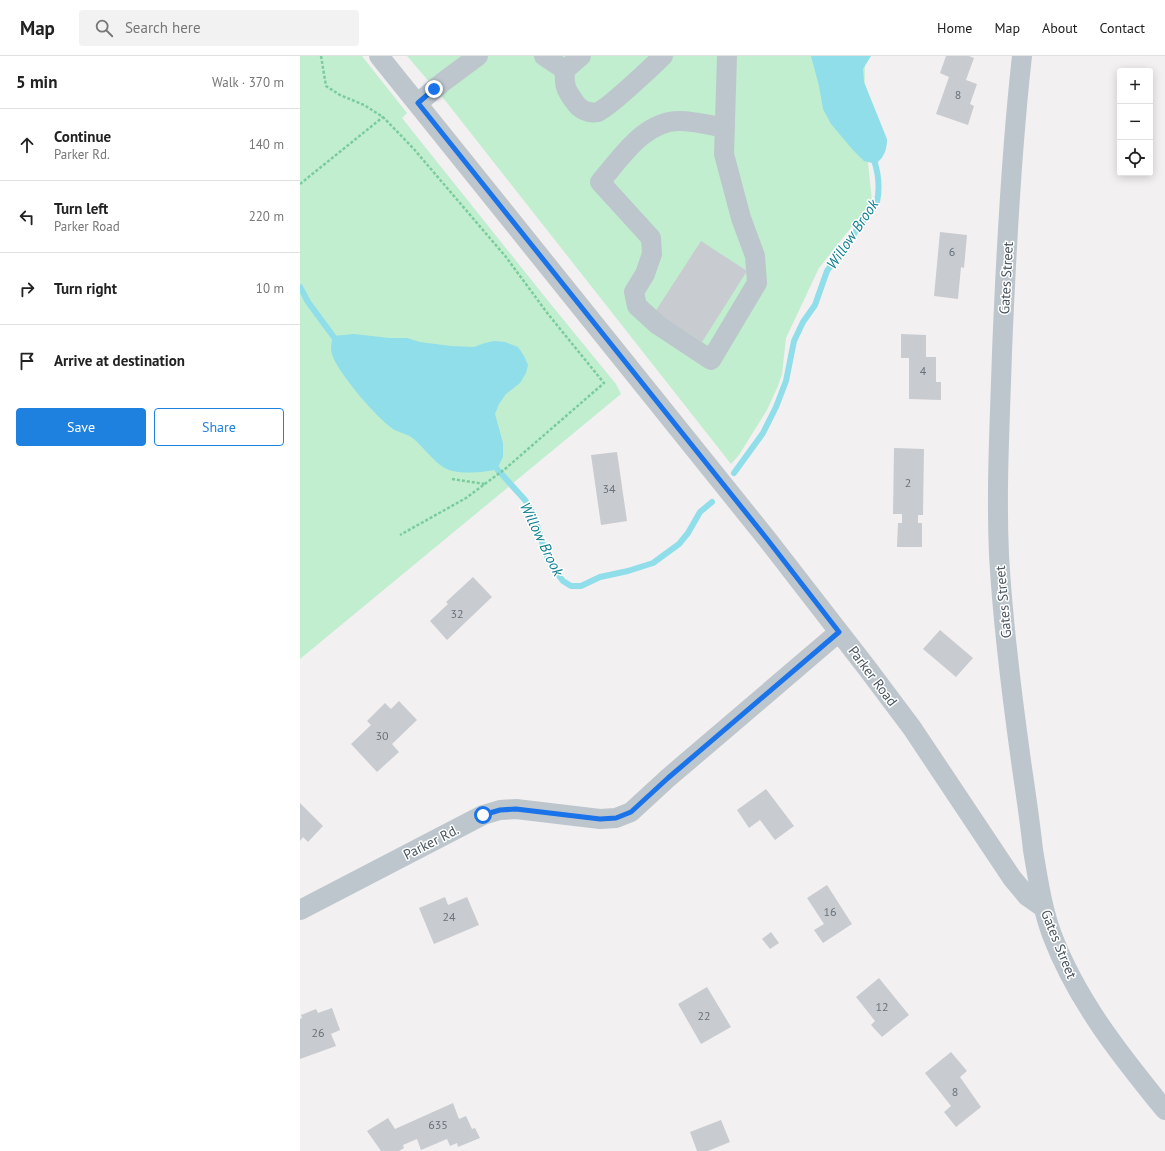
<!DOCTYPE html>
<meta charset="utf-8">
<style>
:root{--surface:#fff;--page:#f2f2f2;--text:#222;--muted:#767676;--line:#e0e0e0;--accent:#1e81df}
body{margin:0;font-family:"PT Sans",sans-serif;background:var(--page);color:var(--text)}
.controls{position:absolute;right:12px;top:12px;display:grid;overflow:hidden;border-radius:4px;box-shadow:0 2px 10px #0003}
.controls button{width:36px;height:36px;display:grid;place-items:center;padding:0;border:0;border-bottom:1px solid var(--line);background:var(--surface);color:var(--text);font:20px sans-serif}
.stop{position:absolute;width:12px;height:12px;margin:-9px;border:3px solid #1a73e8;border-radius:50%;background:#fff}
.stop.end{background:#1a73e8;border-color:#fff;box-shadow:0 1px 4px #0008}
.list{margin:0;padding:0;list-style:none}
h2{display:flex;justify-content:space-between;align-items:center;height:52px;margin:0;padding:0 16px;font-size:17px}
h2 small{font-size:13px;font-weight:400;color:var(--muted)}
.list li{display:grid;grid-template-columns:26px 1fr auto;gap:12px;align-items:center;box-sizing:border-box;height:72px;padding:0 16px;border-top:1px solid var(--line)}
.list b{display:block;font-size:15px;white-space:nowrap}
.list p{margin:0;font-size:13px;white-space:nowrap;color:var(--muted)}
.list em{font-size:13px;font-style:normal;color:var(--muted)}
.actions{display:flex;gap:8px;padding:12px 16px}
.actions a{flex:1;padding:9px 0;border:1px solid var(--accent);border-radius:4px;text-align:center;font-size:14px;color:var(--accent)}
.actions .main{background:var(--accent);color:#fff}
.icon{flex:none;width:22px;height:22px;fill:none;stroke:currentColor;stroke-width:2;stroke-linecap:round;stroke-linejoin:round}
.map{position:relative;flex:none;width:865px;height:1095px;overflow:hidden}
header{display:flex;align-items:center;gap:24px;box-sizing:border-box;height:56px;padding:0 20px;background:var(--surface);border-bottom:1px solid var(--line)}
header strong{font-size:19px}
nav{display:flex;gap:22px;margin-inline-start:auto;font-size:14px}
.search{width:280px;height:36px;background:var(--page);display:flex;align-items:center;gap:10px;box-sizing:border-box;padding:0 14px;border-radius:4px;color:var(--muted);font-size:15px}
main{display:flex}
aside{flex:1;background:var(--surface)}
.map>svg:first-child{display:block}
</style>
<header>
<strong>Map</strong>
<div class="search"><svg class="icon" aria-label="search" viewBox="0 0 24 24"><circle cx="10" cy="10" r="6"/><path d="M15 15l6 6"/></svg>Search here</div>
<nav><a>Home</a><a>Map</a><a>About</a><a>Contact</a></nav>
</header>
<main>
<aside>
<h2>5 min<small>Walk · 370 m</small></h2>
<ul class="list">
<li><svg class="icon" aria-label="ahead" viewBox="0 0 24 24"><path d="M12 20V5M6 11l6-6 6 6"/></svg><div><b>Continue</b><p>Parker Rd.</p></div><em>140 m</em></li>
<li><svg class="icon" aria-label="left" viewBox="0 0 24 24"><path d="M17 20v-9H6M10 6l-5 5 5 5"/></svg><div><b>Turn left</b><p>Parker Road</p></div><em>220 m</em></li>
<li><svg class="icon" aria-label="right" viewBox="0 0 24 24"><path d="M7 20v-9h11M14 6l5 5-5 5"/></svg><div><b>Turn right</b></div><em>10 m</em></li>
<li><svg class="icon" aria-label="arrive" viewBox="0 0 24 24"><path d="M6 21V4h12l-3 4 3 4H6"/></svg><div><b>Arrive at destination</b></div></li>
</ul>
<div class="actions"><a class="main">Save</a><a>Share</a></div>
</aside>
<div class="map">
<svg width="865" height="1095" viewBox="0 0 865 1095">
<rect width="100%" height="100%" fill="#f3f0f1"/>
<path fill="#c1eecf" d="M0 0H62L107 57 102 62 249 246 316 328 321 338 0 603Z
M107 0H565L564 68 572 145 519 212 486 282 482 318 478 330 467 354 439 399 431 408 144 43Z"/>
<path fill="#8fdeea" d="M511 0H571L563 13 564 26 587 83C587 94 584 101 576 108L564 105 552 93 531 68 523 53 519 30Z
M54 278 89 282H107L120 286 151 290 174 291 185 287 194 285 205 286 218 291 224 300 228 309 226 317 220 327 206 338 199 348 195 358 203 387V401L197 413C186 417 160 418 149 414 135 408 126 394 115 384 109 378 100 377 93 373 77 362 40 319 33 301 30 294 31 287 33 280Z"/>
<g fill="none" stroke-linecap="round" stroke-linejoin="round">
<path stroke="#8fdeea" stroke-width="6" d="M0 231 8 246 33 280
M197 413 225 444 234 459 245 496 253 512 263 525 271 530H281L300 521 328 515 353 507 379 488 388 477 400 456 412 446
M434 417 463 377 476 351 486 325 494 285 503 266 515 249 527 215 577 146C580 132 578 115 573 101"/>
</g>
<path fill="#c8cbd0" d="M646 0H669L674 2 666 24 677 28 670 48 674 50 668 69 636 58 649 21 640 17Z
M640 176 667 179 664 212 661 211 658 243 634 240Z
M401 185 447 215 402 286 355 256Z
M601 278 626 279V301H636V326H641V344L609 343V302H601Z
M594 392 624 393 623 459H618V467H622V491H597L598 467H602V458H593Z
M317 396 327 465 301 469 291 399Z
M173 521 192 541 147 584 130 565 148 548 146 546Z
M640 574 673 602 656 621 623 593Z
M99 645 117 664 92 688 99 696 77 716 51 688 71 669 67 665 85 647 91 653Z
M466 733 494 770 475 784 460 764 449 772 437 754Z
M0 747 23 770 8 786 3 781 0 785Z
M527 829 552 868 523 887 514 874 524 868 507 842Z
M145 841 148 849 167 841 179 869 134 888 119 852Z
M471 876 479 887 470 893 462 883Z
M579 922 609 959 582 981 571 969 575 965 556 941Z
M407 931 431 971 401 988 378 948Z
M32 952 40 974 31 978 36 990 0 1003V963L2 962 1 959 16 953 18 957Z
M651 996 667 1015 660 1021 681 1051 656 1071 644 1056 651 1050 625 1017Z
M153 1047 159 1063 166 1060 172 1073 175 1072 180 1082 158 1091 157 1087 150 1090 147 1083 121 1094 117 1083 103 1089 104 1092 99 1095H81L67 1075 88 1062 95 1073Z
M421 1064 430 1086 408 1095H397L390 1076Z"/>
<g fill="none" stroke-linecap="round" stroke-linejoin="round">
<path stroke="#7acc9d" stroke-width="2.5" stroke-dasharray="3 2" stroke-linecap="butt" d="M21 0 26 30 40 39 64 49 83 61 113 92 206 201 248 258 304 327 205 413 166 442 100 479
M0 128 83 61
M152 423 185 428"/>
<path stroke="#bdc6cd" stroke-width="20" d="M79 0 467 483 567 612 612 672 712 822 727 840 744 852
M244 0 265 14
M281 0 265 14C264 28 265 33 274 45 279 53 288 58 298 56 305 55 355 8 363 0
M722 0C711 98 706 197 702 296 700 364 696 431 699 499 703 571 712 641 722 712 726 739 730 766 733 794 738 823 742 852 752 879 777 945 821 1000 865 1054
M118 47 143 26 178 0
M425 72C410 69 394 65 379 65 344 65 321 102 300 126L351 182 352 198 345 218 334 236 337 250 358 269 411 304 457 227 455 200 441 162 424 98 427 0
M0 854 183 759 200 754 216 753 300 763 316 762 331 756 368 722 539 576"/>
</g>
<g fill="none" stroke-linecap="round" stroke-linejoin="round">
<path stroke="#1a73e8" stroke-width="5" d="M134 33 118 47 467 483 539 576 368 722 331 756 316 762 300 763 216 753 200 754 183 759"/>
</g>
<g text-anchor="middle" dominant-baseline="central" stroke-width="3" stroke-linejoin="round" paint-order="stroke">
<g font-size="12" fill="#69727a">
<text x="658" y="38">8</text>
<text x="652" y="195">6</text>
<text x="623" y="314">4</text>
<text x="608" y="426">2</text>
<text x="309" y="432">34</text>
<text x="157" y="557">32</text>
<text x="82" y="679">30</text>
<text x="530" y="855">16</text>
<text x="149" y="860">24</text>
<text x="582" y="950">12</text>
<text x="404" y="959">22</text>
<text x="18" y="976">26</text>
<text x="655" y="1035">8</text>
<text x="138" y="1068">635</text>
</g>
<g font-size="14" fill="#49555e" stroke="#fff">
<text transform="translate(706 222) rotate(-87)">Gates Street</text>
<text transform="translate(703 546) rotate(-95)">Gates Street</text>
<text transform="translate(573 620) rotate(53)">Parker Road</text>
<text transform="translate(131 786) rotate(-27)">Parker Rd.</text>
<text transform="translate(759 888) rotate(68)">Gates Street</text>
</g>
<g font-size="15" font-style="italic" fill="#108092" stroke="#fff">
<text transform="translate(552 178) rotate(-56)">Willow Brook</text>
<text transform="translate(242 483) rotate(64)">Willow Brook</text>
</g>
</g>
</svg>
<div class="controls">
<button>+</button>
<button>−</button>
<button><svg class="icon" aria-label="locate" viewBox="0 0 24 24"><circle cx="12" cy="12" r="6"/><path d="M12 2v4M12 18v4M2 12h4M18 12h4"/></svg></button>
</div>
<div class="stop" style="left:183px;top:759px"></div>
<div class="stop end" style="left:134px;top:33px"></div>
</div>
</main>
